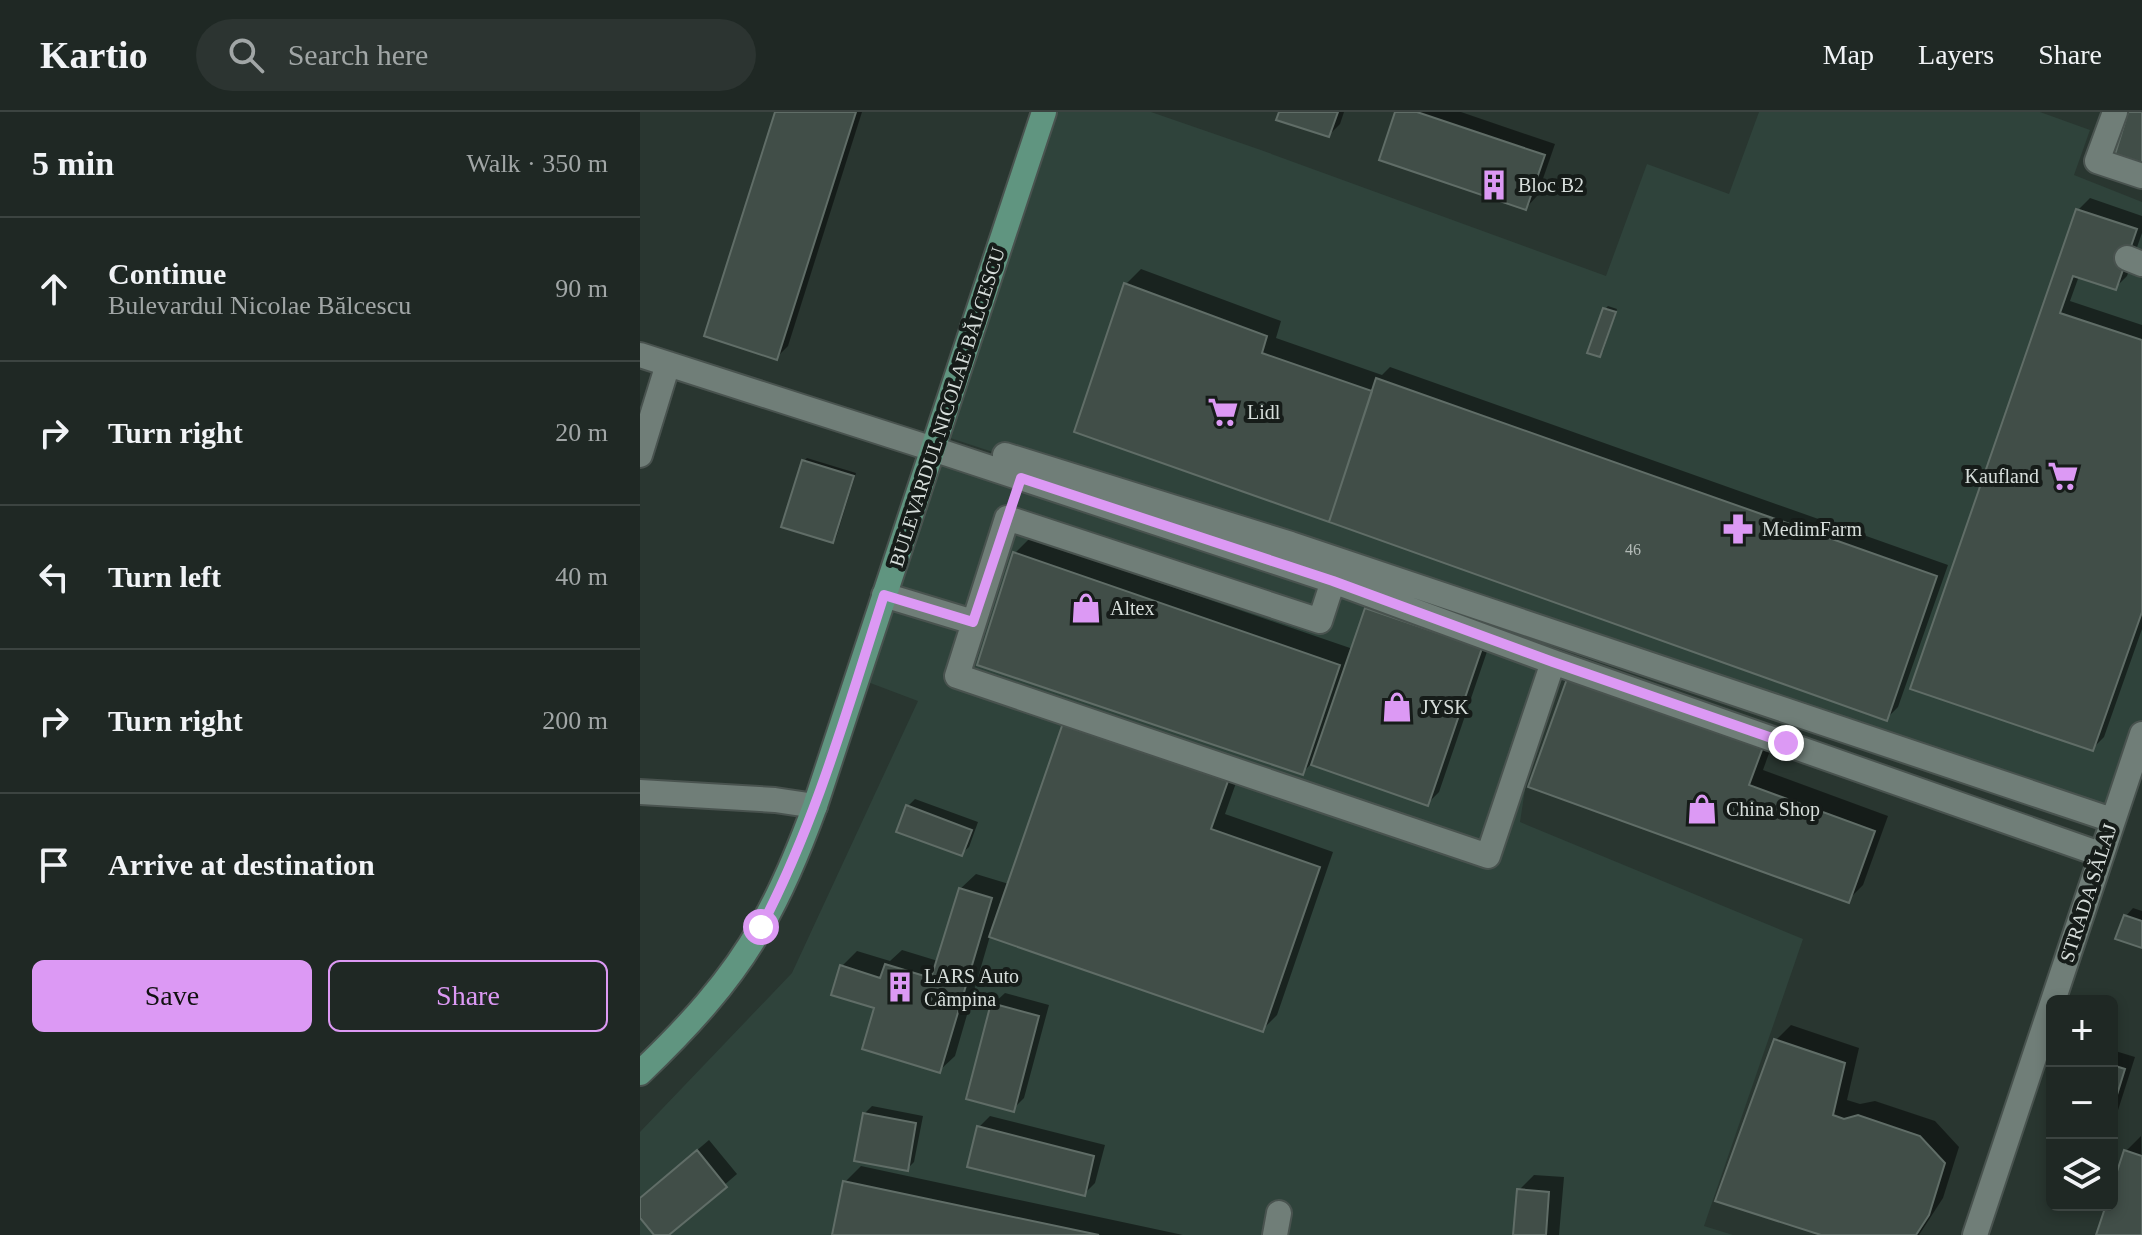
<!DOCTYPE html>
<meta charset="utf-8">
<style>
:root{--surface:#1f2824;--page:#2c3431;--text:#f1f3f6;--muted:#a1a6a6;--line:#3c4441;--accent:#dc99f4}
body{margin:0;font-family:Georgia,serif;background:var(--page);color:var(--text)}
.controls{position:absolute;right:24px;bottom:24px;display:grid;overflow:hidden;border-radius:12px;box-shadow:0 4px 12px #0003}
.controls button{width:72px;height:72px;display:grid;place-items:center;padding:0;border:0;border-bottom:2px solid var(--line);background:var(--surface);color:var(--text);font:40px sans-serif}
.stop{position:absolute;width:24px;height:24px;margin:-18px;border:6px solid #dc99f4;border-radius:50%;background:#fff}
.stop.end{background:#dc99f4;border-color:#fff;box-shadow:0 2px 8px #0008}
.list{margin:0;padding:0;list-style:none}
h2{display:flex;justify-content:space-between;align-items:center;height:104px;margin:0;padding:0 32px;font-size:34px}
h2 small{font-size:26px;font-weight:400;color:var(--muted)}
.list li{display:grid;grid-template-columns:52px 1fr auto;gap:24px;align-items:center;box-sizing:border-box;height:144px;padding:0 32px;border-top:2px solid var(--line)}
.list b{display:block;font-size:30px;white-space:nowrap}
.list p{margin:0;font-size:26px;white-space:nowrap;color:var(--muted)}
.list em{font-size:26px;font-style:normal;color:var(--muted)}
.actions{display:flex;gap:16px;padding:24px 32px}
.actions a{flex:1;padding:18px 0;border:2px solid var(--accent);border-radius:12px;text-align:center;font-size:28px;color:var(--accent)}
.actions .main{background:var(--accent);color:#111}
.icon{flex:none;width:44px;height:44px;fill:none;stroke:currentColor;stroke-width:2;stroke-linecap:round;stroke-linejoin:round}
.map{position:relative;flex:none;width:1502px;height:1123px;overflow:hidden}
header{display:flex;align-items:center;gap:48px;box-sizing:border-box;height:112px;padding:0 40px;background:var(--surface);border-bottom:2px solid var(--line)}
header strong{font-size:38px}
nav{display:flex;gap:44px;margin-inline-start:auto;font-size:28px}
.search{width:560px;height:72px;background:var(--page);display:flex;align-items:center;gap:20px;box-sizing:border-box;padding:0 28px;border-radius:44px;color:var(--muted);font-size:30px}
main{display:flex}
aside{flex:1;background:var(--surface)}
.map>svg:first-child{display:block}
</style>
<header>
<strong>Kartio</strong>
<div class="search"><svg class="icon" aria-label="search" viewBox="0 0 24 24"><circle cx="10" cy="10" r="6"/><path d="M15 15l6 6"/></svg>Search here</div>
<nav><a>Map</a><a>Layers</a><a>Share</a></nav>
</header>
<main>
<aside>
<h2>5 min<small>Walk · 350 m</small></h2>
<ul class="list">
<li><svg class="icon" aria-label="ahead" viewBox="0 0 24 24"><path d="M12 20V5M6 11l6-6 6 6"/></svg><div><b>Continue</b><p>Bulevardul Nicolae Bălcescu</p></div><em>90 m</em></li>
<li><svg class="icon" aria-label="right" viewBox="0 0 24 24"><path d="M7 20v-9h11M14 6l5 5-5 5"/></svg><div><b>Turn right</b></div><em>20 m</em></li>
<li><svg class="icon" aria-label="left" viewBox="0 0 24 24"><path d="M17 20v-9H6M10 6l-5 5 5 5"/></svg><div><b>Turn left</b></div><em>40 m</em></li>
<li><svg class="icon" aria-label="right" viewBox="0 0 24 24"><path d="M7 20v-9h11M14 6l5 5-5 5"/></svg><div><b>Turn right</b></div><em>200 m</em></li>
<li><svg class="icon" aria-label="arrive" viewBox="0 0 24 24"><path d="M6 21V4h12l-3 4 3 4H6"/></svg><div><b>Arrive at destination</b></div></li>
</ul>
<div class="actions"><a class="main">Save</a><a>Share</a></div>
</aside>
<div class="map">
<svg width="1502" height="1123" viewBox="0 0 1502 1123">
<rect width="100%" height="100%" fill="#293630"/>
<path fill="#2f433b" d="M404 0H511L618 37 966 164 1007 52 1089 82 1119 0H1400L1450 18 1434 63 1502 90V622L1472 708 298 322Z
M295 329 904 554 880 710 1163 827 1064 1114 1093 1123H0V1020L152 861 278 589 217 566Z"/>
<path fill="#0007" d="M138 0H222L148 234 137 245Z
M641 0H704L700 12 689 23Z
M757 0H821L915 32 897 84 886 96Z
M1450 86 1502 104V121L1487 164 1475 176 1439 164 1430 189 1502 213V517L1464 625 1452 637 1272 575 1438 98Z
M501 157 641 209 636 226 742 263 750 255 1308 453 1258 595 1247 606 436 319 486 172Z
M968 194 977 197 963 240 960 243 965 197Z
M167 346 216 361 196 426 193 429 164 349Z
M390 426 713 537 727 497 738 486 852 525 799 680 787 692 672 651 663 660 375 441Z
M424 612 602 654 585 702 693 740 637 903 622 918 350 824 315 944 299 959 236 894 202 854 217 839 250 849 262 838 298 849 320 777 336 762 369 772Z
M1137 619 1123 658 1248 704 1223 773 1208 788 891 674Z
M275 687 338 710 329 735 321 742 268 694Z
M1493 796 1502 799V834L1486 804Z
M365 881 409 893 384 986 373 997 353 892Z
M1151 913 1219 936 1207 988 1220 992 1235 989 1295 1009 1319 1035 1303 1086 1279 1123H1187L1136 928Z
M1472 938 1495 945 1472 1017Z
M232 994 283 1004 274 1050 267 1057 224 1002Z
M350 1004 465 1033 455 1071 444 1082 338 1016Z
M1501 1024 1502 1123H1458L1468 1093H1472V1082L1486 1039Z
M69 1028 97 1062 26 1123H16L0 1103V1087Z
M221 1054 543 1123H194L205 1070Z
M894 1063 924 1065 919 1123H875L879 1078Z"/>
<path fill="#414e48" stroke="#606d67" stroke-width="2" d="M135 0H216L137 248 64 224Z
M639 0H698L689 25 636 8Z
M755 0H777L905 43 886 98 739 48Z
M1488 0H1502V55L1474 46Z
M1436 97 1497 117 1476 178 1433 164 1420 201 1502 228V500L1453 639 1270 577Z
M484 171 627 224 622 241 732 279 689 410 434 320Z
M963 196 976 200 960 245 947 241Z
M736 266 1297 464 1247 609 689 410Z
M162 348 214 364 193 431 141 415Z
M373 440 700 553 663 663 337 553Z
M725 496 842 536 788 694 671 653Z
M928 564 1123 635 1109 673 1235 719 1209 791 888 675Z
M423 611 588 669 571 717 680 755 623 920 349 825Z
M266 693 332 718 322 744 256 720Z
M319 776 352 786 300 961 222 937 234 896 191 883 200 853 240 866 245 852 291 866Z
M1484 803 1502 809V836L1475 827Z
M351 891 399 904 374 1000 326 987Z
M1134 927 1205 951 1193 1003 1204 1007 1218 1003 1280 1024 1305 1051 1289 1103 1276 1123H1181L1075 1089Z
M1472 953 1485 957 1472 999Z
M223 1001 276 1011 268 1059 214 1049Z
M337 1014 454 1044 445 1084 327 1055Z
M57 1038 87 1075 29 1123H14L0 1106V1086Z
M1484 1038 1502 1044V1123H1456L1466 1093H1472V1075Z
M203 1069 459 1123H192Z
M877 1077 909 1080 906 1123H873Z"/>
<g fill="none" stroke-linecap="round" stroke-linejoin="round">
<g stroke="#49534f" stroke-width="28">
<path id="minor" d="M1475 0 1457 49 1502 64
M1487 146 1502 152
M0 243 293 337 693 469 913 550 1460 742
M0 343 28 252
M365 343 651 432 1472 708
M693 469 680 509 367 406 317 564 848 744 913 550
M244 483 333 510
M0 680 135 688 175 694
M635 1123 639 1101
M1335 1123 1502 622"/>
</g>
<g stroke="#49534f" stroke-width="28">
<path id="major" d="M0 961C46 917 91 869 122 813 144 775 160 735 175 694L404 0"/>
</g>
<use href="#minor" stroke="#707e78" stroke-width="24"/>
<use href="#major" stroke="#609580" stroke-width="24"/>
</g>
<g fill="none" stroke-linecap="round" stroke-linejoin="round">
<path stroke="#dc99f4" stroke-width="10" d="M121 815C176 710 208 595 244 483L333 510 381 366 693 469 913 550 1146 631"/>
</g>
<defs>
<g id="building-bare" transform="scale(2.4)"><path d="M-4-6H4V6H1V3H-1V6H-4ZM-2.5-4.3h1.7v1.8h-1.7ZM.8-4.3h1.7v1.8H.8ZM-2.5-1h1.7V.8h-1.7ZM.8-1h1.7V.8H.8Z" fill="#dc99f4" stroke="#161c19" stroke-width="2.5" paint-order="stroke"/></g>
<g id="supermarket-bare" transform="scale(2.4)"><path d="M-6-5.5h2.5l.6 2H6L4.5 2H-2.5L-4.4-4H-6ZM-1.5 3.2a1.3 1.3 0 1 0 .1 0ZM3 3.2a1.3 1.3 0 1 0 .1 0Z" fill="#dc99f4" stroke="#161c19" stroke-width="2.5" paint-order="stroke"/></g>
<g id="pharmacy-bare" transform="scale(2.4)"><path d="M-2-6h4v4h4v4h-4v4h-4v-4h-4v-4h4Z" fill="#dc99f4" stroke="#161c19" stroke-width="2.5" paint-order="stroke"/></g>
<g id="shop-bare" transform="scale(2.4)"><path d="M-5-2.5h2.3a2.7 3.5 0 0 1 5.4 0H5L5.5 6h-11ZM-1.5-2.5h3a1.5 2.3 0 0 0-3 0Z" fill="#dc99f4" stroke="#161c19" stroke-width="2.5" paint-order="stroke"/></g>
</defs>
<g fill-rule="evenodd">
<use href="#building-bare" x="854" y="73"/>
<use href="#supermarket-bare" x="583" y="300"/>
<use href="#supermarket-bare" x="1423" y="364"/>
<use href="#pharmacy-bare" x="1098" y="417"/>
<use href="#shop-bare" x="446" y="496"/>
<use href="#shop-bare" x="757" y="595"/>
<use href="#shop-bare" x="1062" y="697"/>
<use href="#building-bare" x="260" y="875"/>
</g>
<g text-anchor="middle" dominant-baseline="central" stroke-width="8" stroke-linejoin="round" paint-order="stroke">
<g font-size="16" fill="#b2bab6">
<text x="993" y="437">46</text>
</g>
<g font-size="20" fill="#d7dedb" stroke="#161c19" text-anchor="start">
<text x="878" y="73">Bloc B2</text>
<text x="607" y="300">Lidl</text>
<text x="1399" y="364" text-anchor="end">Kaufland</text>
<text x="1122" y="417">MedimFarm</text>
<text x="470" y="496">Altex</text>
<text x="781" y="595">JYSK</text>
<text x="1086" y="697">China Shop</text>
<text x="284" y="864">LARS Auto<tspan x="284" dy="23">Câmpina</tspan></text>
</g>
<g font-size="20" fill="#d7dedb" stroke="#161c19">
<text transform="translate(307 295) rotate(-72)">BULEVARDUL NICOLAE BĂLCESCU</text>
<text transform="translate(1448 781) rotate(-72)">STRADA SĂLAJ</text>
</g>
</g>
</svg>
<div class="controls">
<button>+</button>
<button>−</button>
<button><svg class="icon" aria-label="layers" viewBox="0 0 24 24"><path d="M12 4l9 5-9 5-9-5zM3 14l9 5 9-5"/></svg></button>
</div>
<div class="stop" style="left:121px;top:815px"></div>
<div class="stop end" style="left:1146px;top:631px"></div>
</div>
</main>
